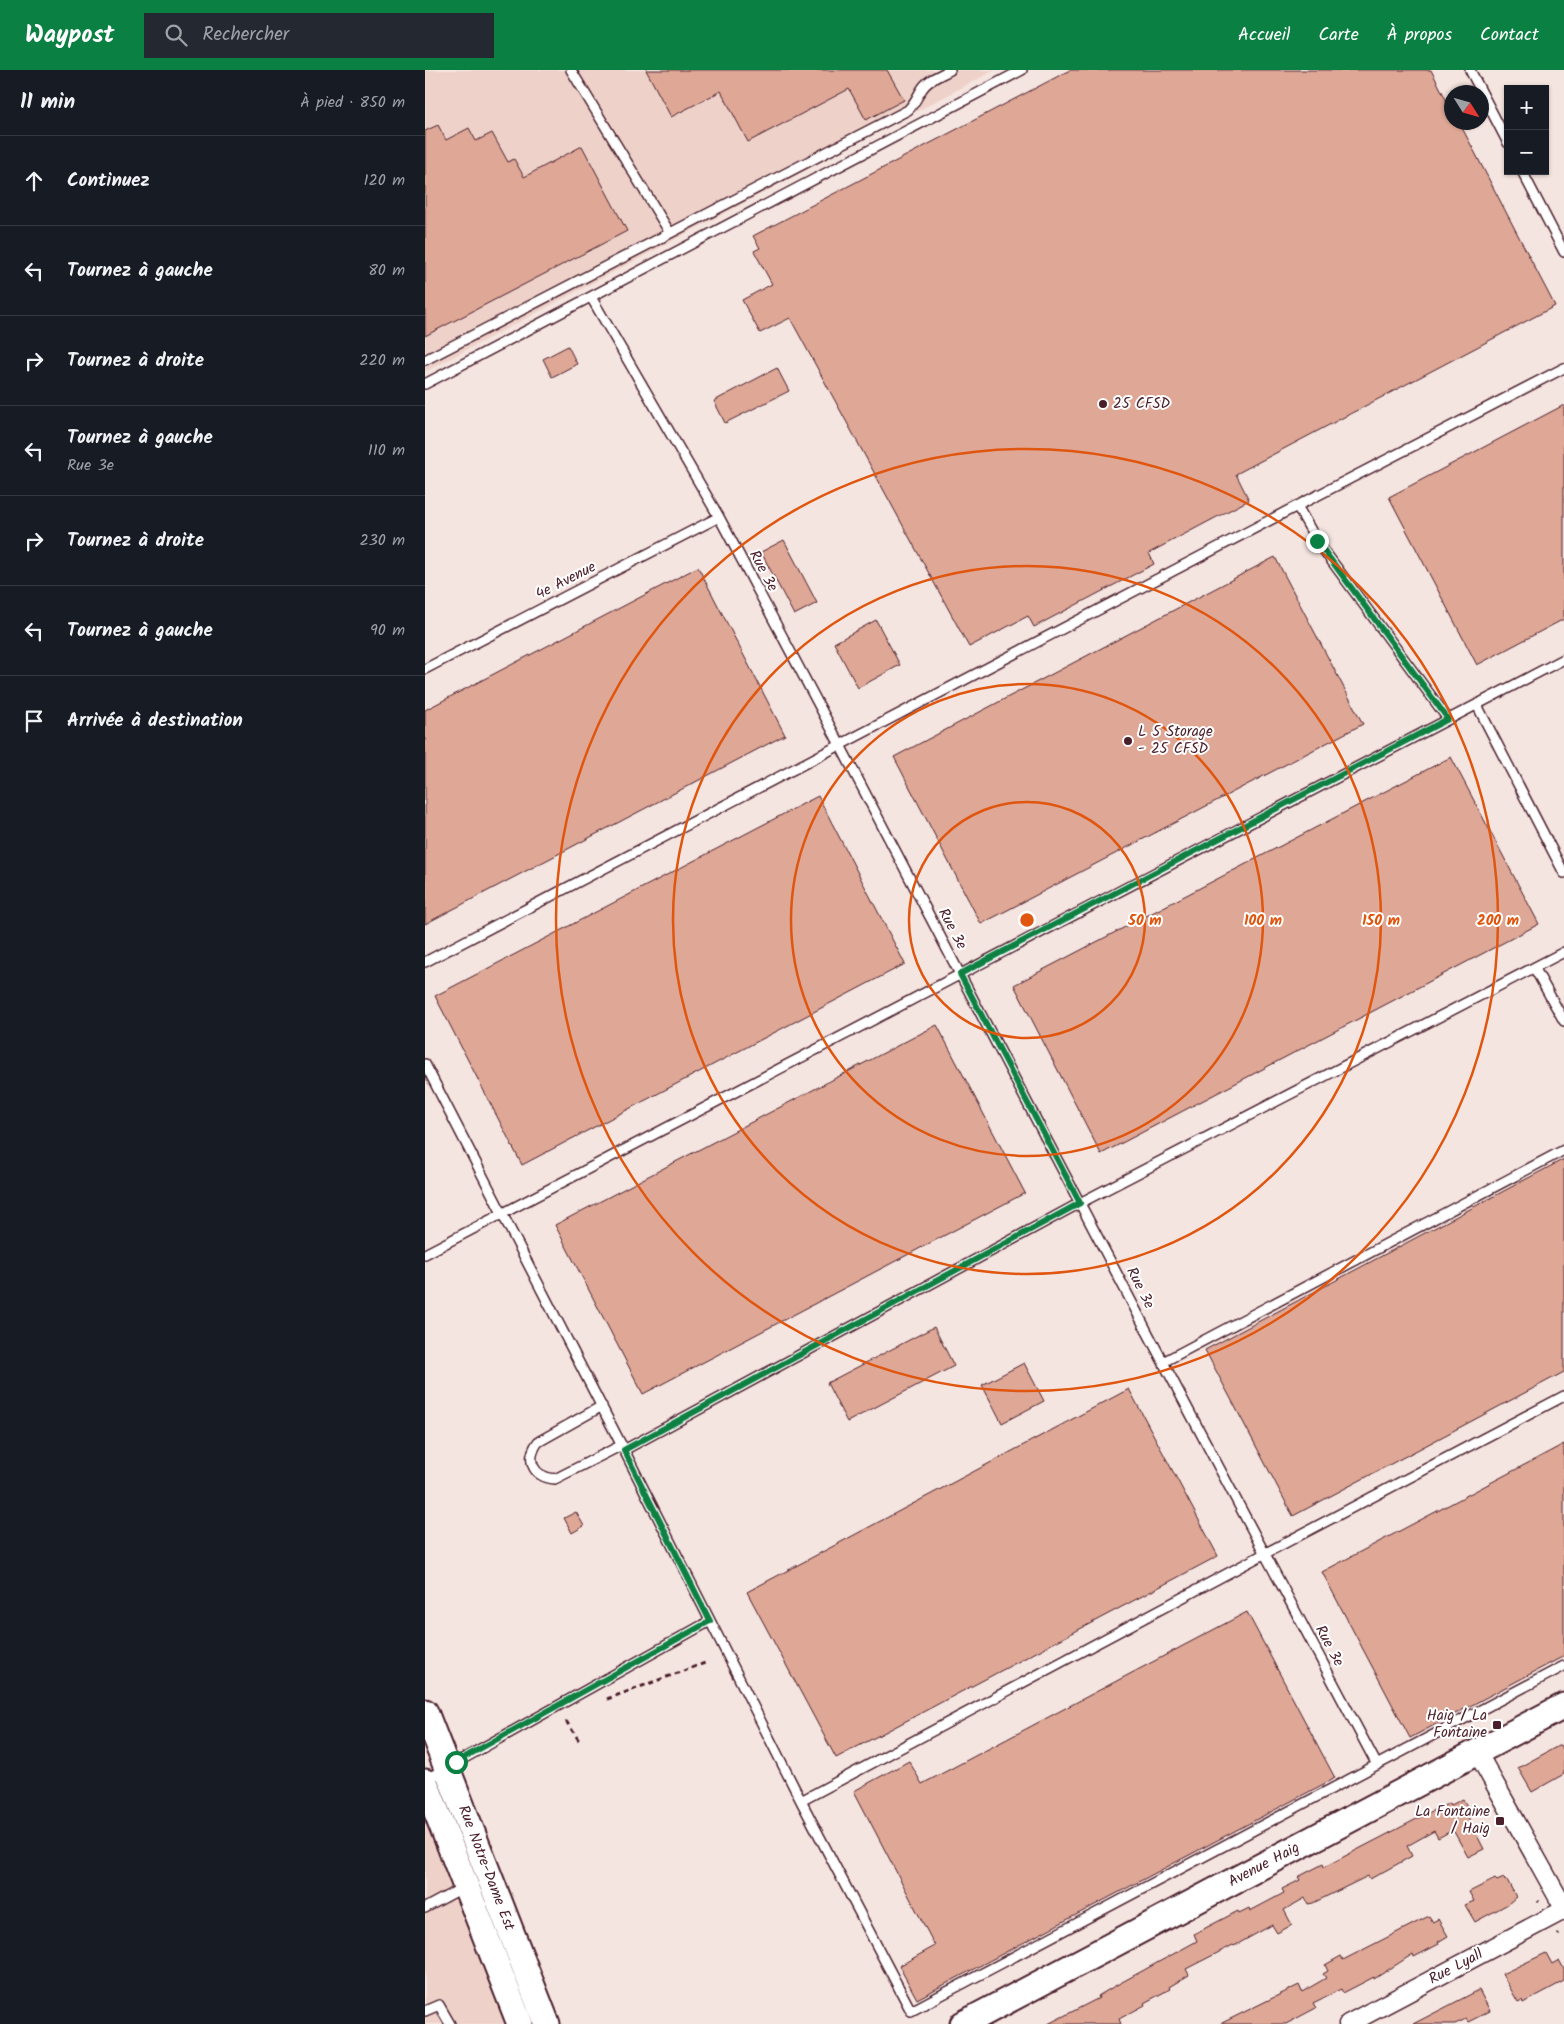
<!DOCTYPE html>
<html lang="fr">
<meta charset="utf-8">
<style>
:root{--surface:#171b24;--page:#242831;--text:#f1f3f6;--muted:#9ea1a6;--line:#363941;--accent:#0b8043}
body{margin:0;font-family:Kalam,sans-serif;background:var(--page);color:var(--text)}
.controls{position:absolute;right:15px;top:15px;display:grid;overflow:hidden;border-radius:0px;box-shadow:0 1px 4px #0004}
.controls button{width:45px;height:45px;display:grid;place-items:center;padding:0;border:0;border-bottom:1px solid var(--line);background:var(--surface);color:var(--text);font:25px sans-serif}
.compass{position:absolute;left:1019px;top:15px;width:45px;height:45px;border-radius:50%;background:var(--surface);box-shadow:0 1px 4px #0004;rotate:127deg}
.stop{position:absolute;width:15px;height:15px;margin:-11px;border:4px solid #0b8043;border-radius:50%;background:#fff}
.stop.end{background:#0b8043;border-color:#fff;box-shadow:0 1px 5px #0008}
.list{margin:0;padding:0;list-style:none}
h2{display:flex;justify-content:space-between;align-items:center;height:65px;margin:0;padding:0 20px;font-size:21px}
h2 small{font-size:16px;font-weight:400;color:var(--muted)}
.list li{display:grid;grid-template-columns:32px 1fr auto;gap:15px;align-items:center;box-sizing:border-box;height:90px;padding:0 20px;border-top:1px solid var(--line)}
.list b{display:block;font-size:19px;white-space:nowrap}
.list p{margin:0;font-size:16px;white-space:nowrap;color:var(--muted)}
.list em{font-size:16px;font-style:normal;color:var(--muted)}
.icon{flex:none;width:28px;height:28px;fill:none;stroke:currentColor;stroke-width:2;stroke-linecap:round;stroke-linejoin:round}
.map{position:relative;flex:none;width:1139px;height:1954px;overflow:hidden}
header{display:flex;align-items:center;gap:30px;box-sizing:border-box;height:70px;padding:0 25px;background:var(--accent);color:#fff}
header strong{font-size:24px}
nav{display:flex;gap:28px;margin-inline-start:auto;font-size:18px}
.search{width:350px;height:45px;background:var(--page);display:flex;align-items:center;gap:12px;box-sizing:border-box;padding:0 18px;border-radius:0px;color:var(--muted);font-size:19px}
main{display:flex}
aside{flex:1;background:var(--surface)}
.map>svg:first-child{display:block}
</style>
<header>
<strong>Waypost</strong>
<div class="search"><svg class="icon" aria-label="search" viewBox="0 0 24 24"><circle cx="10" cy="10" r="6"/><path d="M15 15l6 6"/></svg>Rechercher</div>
<nav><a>Accueil</a><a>Carte</a><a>À propos</a><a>Contact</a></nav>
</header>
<main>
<aside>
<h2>11 min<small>À pied · 850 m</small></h2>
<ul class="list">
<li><svg class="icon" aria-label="ahead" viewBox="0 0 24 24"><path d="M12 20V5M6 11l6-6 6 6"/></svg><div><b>Continuez</b></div><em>120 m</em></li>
<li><svg class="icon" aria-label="left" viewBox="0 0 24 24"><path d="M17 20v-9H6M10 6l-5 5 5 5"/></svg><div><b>Tournez à gauche</b></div><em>80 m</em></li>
<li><svg class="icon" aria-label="right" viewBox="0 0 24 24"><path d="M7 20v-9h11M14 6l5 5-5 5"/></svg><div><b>Tournez à droite</b></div><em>220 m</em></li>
<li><svg class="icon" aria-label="left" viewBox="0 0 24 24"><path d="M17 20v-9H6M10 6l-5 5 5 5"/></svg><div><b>Tournez à gauche</b><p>Rue 3e</p></div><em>110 m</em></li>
<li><svg class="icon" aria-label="right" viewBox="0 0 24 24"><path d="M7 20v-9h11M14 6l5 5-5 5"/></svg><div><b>Tournez à droite</b></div><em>230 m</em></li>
<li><svg class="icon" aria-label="left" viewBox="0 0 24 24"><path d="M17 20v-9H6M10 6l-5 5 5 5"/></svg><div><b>Tournez à gauche</b></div><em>90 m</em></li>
<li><svg class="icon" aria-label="arrive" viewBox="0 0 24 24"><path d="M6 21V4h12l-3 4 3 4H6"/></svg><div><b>Arrivée à destination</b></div></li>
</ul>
</aside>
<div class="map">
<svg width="1139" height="1954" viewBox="0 0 1139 1954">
<rect width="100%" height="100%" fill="#f5e5e0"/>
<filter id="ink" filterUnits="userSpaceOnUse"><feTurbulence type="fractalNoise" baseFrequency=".02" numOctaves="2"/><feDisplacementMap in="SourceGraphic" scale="10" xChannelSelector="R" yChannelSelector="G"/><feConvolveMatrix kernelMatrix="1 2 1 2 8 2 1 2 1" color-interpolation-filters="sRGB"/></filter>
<g filter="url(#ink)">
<path fill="#eed2ca" d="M0 0H570L0 302Z
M0 1731 87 1954H0Z"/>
<path fill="#dea796" stroke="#4a1f2b" d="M221 0H462L479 30 441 50 424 19 323 72 296 21 246 47Z
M645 0H1006L1026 39V52H1034L1130 236 811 404 824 430 724 483 729 494 609 557 603 546 544 577 365 248 335 263 317 230 347 214 329 181 335 178 328 166Z
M13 55 21 70 44 58 51 71 67 63 83 92 89 89 99 107 157 76 202 161 0 266V61Z
M143 276 152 294 127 307 118 289Z
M352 298 364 321 300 353 289 331Z
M1139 335V549L1052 595 964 427Z
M359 470 392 533 369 545 336 482Z
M850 487 938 654 556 854 469 687Z
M273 497 360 665 0 854V640Z
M451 550 475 595 433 618 409 573Z
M1026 687 1114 854 676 1084 589 915Z
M393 726 480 894 97 1095 10 926Z
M512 955 600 1123 218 1324 130 1155Z
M1139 1089V1302L868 1446 780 1280Z
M509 1257 529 1296 422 1352 402 1313Z
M599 1293 619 1331 577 1353 557 1315Z
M704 1319 793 1486 411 1688 322 1522Z
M1139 1374V1586L985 1668 897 1502Z
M151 1442 159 1456 147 1463 139 1448Z
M822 1542 910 1708 492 1929 474 1896 510 1876 429 1721 484 1691 497 1714Z
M1135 1675 1139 1683V1704L1107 1722 1093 1698Z
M1038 1729 1047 1746 1043 1748 1059 1779 1043 1787 1028 1760 1013 1768 1009 1761 982 1776 987 1786 945 1809 943 1806 888 1833 883 1834 880 1828 859 1840 867 1855 852 1863 847 1855 809 1876 808 1875 761 1899 764 1905 744 1917 745 1919 719 1933 720 1935 694 1949 696 1954H623L674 1928 673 1926 688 1917 772 1871 769 1864 813 1841 814 1843 824 1838 825 1841 859 1823 857 1819 875 1810 873 1807 898 1794 899 1797 1009 1740 1025 1733 1026 1735Z
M1079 1808 1080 1811 1082 1810 1091 1827 1083 1834 1050 1852 1040 1835 1049 1831 1044 1822 1070 1809 1072 1811Z
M1004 1846 1008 1852 1013 1849 1023 1866 1013 1872 1014 1874 989 1887 988 1884 949 1909V1907L918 1923 916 1919 888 1933 891 1938 861 1954H795L874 1915 877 1922 901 1908 898 1904 903 1901 900 1895 916 1886 918 1890Z
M1121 1883 1127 1894 1134 1890 1139 1899V1911L1098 1933 1097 1930 1093 1932 1077 1904Z
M1054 1920 1065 1941 1043 1952 1041 1949 1030 1954H988Z"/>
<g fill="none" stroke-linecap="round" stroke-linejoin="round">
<g stroke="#4a1f2b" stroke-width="12">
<path id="lane" d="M146 0 245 163
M1045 0 1083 73
M1097 101 1139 182
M166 227 294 447 415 675 738 1292 952 1695
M0 290 483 40C490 33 492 27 497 19 503 9 516 5 525 0
M0 314 597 0
M872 436 892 471 1023 649
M0 599 294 447
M1052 635 1139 803
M0 892 872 436 1139 298
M1110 899 1139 951
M0 994 199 1380 376 1731 486 1941 1139 1596
M0 1184 1139 589
M738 1292 1139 1080
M177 1336 113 1372C100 1390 108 1407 130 1409L197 1375
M199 1380 655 1133 1139 882
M0 1710 285 1551
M376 1731 839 1484 1139 1326
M0 1838 39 1817
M0 1941 14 1935 25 1954"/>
</g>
<g stroke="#4a1f2b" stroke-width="21">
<path id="street" d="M1052 1682 1139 1838
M923 1954 1139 1840"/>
</g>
<g stroke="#4a1f2b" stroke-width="29">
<path id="secondary" d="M0 1642 122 1954
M0 1712 95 1954
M538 1954 1139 1636"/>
</g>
<path stroke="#4a1f2b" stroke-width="3" stroke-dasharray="5 4" stroke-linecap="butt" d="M182 1629 280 1593
M141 1651 153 1669 151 1670
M1113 1831 1114 1832
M1133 1865 1134 1864"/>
<use href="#lane" stroke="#fff" stroke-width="9"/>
<use href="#street" stroke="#fff" stroke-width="18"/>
<use href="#secondary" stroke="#fff" stroke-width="25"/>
</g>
</g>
<g fill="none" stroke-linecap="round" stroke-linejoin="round" filter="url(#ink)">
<path stroke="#0b8043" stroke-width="6" d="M31 1692 285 1551 199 1380 655 1133 535 904 1023 649 892 471"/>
</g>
<g fill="none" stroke="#e0560e" stroke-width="2.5">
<circle cx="602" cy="850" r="118"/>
<circle cx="602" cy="850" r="236"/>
<circle cx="602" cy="850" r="354"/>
<circle cx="602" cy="850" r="471"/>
</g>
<g fill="#4a1f2b" stroke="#fff" stroke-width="2">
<circle cx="678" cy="334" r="5"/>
<circle cx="703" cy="671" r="5"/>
<rect x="1067" y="1650" width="10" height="10" rx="2.5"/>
<rect x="1070" y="1746" width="10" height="10" rx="2.5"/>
</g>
<g text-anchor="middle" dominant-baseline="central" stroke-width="4" stroke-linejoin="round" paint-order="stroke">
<g font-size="15" fill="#4a1f2b" stroke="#fff" text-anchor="start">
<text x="688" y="334">25 CFSD</text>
<text x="713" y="662">L 5 Storage<tspan x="713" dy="17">- 25 CFSD</tspan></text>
<text x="1062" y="1646" text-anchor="end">Haig / La<tspan x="1062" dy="17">Fontaine</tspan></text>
<text x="1065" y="1742" text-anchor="end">La Fontaine<tspan x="1065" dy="17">/ Haig</tspan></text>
</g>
<g font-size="15" fill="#4a1f2b" stroke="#fff">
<text transform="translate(338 501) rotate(62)">Rue 3e</text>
<text transform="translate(141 511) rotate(-27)">4e Avenue</text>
<text transform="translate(527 859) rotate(62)">Rue 3e</text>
<text transform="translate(715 1218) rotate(63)">Rue 3e</text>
<text transform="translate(904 1576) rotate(62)">Rue 3e</text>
<text transform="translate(839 1795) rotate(-28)">Avenue Haig</text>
<text transform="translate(61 1798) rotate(69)">Rue Notre-Dame Est</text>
<text transform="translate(1031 1897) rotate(-28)">Rue Lyall</text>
</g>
</g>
<circle cx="602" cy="850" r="8" fill="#e0560e" stroke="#fff" stroke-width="2.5"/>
<g font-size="15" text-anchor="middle" font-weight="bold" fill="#e0560e" stroke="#fff" stroke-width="4" stroke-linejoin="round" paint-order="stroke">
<text x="720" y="855">50 m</text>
<text x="838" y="855">100 m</text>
<text x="956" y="855">150 m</text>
<text x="1073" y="855">200 m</text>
</g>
</svg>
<div class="controls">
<button>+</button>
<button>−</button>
</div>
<svg class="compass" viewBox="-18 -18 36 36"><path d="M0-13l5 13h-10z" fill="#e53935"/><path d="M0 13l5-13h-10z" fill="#9ea1a6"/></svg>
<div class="stop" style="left:31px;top:1692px"></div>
<div class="stop end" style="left:892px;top:471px"></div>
</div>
</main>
